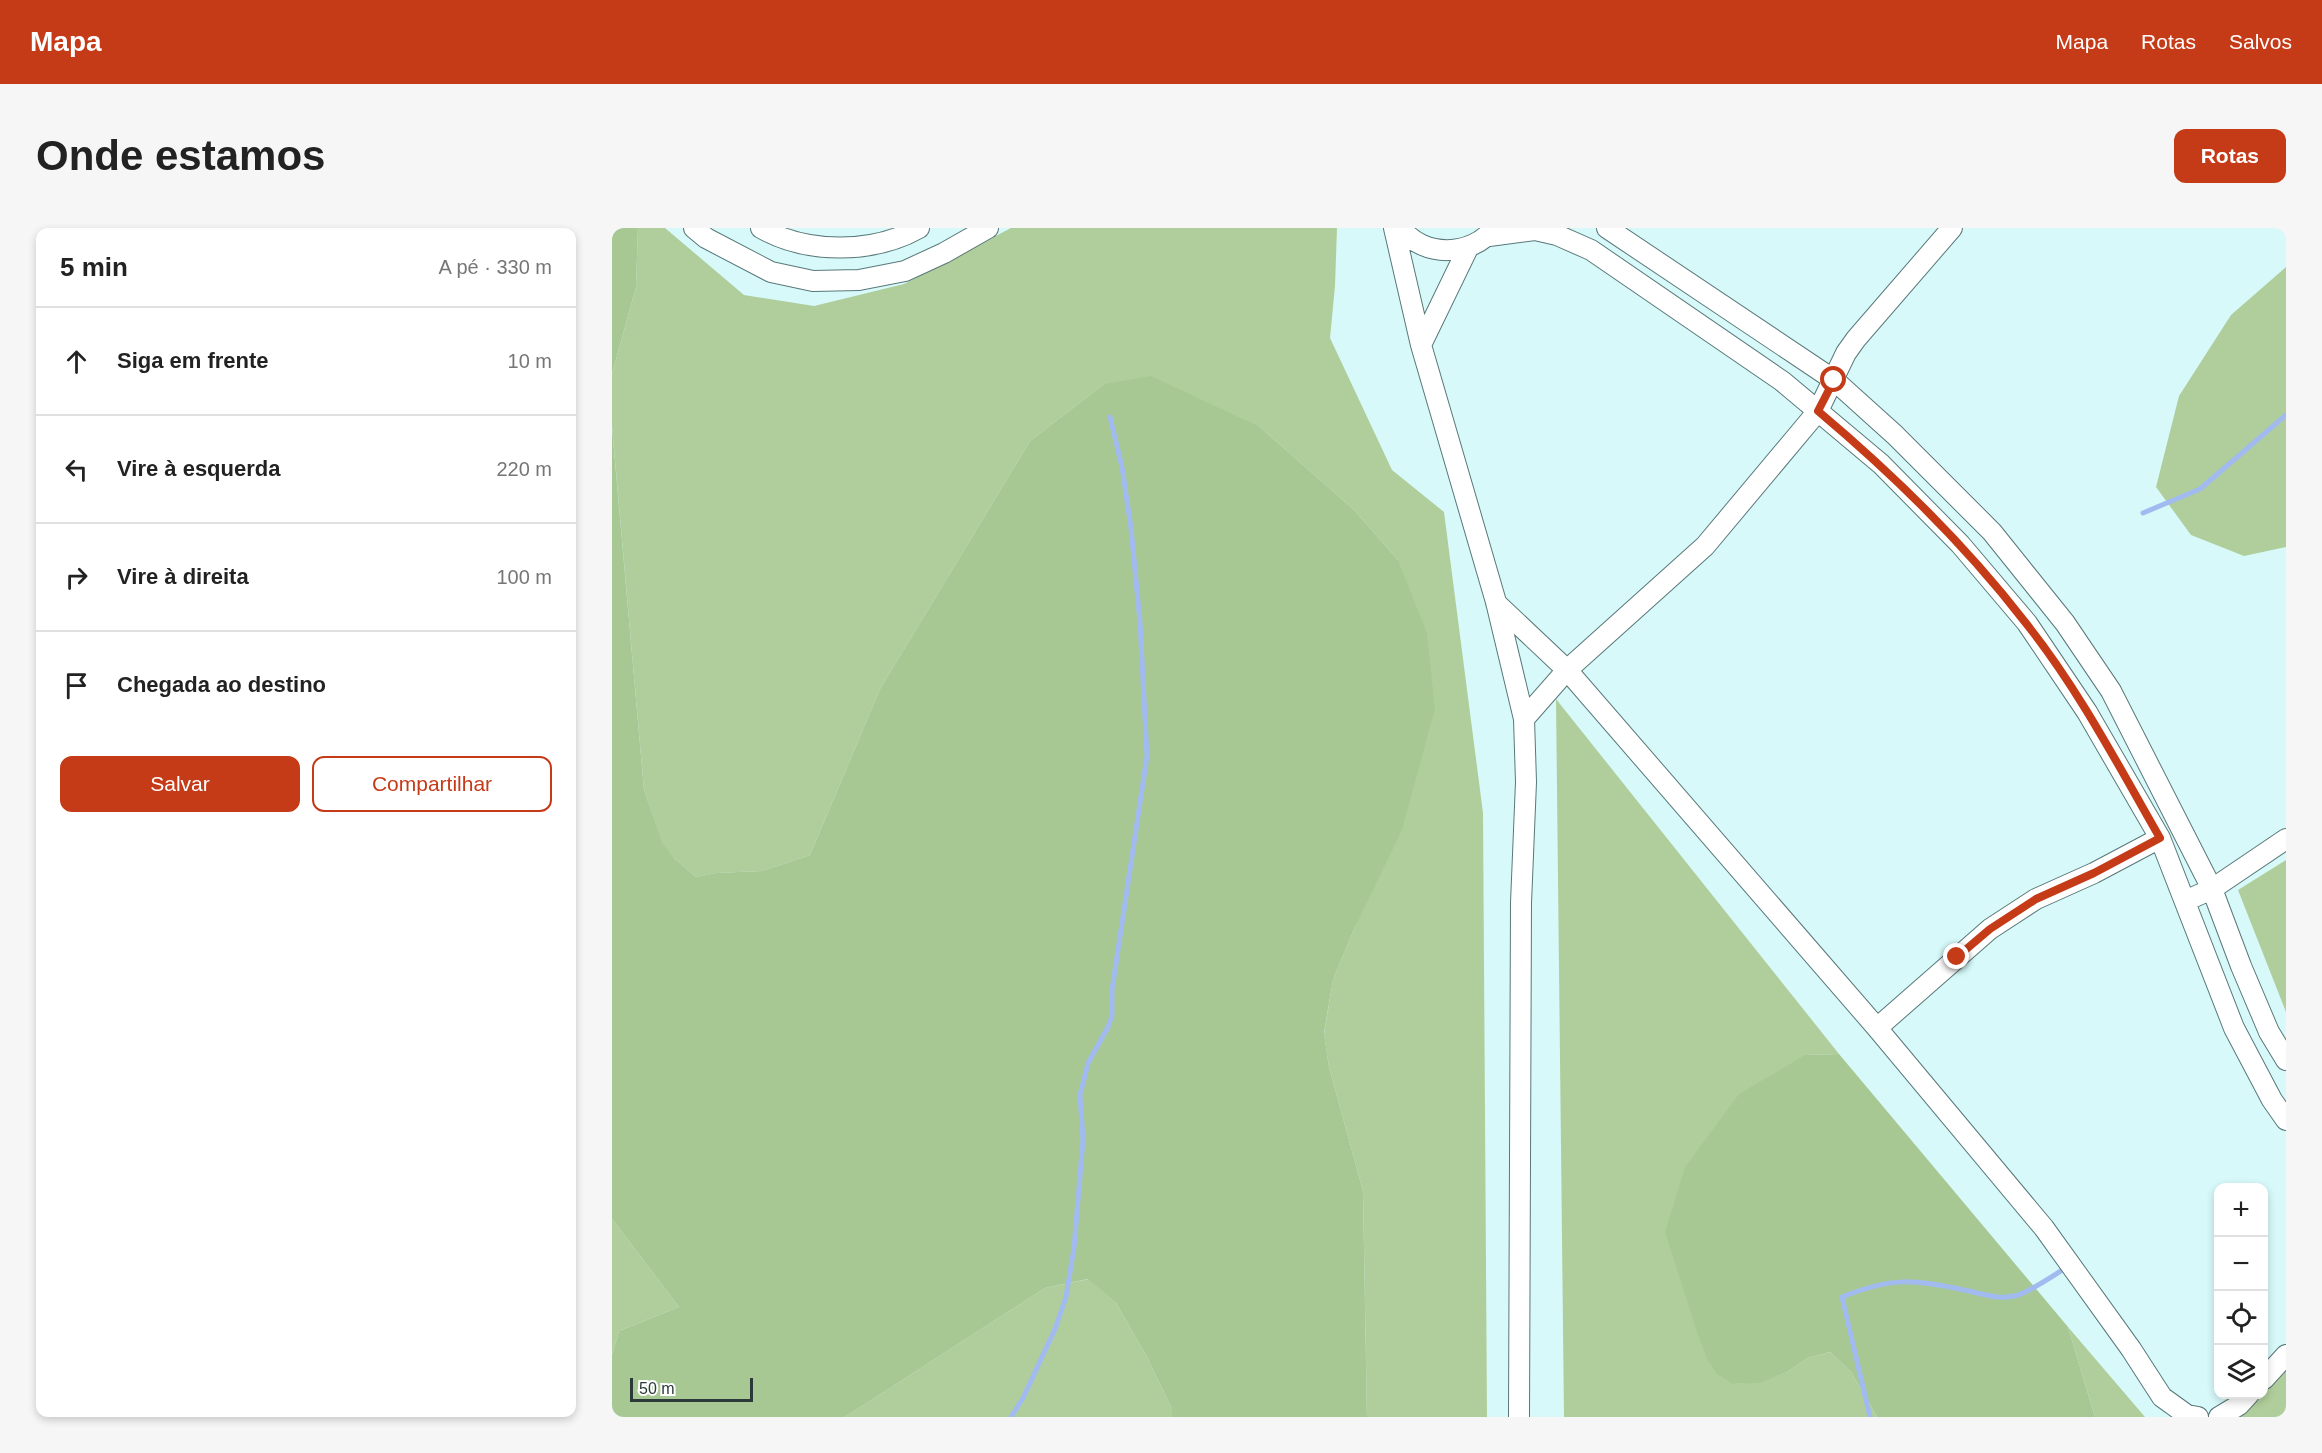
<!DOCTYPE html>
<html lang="pt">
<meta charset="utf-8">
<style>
:root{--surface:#fff;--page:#f6f6f6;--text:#222;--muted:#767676;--line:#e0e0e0;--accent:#c53b18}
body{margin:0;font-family:Arial,sans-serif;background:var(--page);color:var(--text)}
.controls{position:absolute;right:18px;bottom:18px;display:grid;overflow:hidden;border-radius:12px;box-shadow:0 3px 9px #0003}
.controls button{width:54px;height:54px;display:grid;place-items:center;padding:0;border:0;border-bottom:2px solid var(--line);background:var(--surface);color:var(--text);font:30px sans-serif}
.scale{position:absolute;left:18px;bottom:15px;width:123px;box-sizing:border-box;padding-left:6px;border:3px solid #2b3939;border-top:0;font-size:16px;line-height:21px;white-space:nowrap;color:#2b3939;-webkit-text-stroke:4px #fefefe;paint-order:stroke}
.stop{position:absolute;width:18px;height:18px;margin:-14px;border:4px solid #c53b18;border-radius:50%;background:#fff}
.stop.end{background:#c53b18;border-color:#fff;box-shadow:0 2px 6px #0008}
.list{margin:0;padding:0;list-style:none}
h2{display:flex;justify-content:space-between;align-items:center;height:78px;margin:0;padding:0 24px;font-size:26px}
h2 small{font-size:20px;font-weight:400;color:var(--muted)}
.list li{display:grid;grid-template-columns:39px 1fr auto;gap:18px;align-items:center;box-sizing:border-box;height:108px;padding:0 24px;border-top:2px solid var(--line)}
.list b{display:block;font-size:22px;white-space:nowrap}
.list em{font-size:20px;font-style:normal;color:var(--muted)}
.actions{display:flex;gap:12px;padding:18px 24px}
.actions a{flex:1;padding:14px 0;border:2px solid var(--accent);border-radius:12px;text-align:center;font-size:21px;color:var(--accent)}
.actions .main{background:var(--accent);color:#fff}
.icon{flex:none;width:33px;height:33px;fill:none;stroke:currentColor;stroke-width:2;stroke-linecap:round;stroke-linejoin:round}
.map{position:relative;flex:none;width:1674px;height:1189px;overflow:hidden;border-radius:12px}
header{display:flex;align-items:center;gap:36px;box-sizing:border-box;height:84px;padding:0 30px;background:var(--accent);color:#fff}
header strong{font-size:28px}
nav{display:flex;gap:33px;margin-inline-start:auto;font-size:21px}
.intro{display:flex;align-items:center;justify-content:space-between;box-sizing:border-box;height:144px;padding:0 36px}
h1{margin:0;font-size:42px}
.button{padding:15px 27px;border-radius:12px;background:var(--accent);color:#fff;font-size:21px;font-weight:700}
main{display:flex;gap:36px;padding:0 36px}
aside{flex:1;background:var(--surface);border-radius:12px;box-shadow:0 3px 9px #0003}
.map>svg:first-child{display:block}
</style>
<header>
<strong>Mapa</strong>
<nav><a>Mapa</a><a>Rotas</a><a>Salvos</a></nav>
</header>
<div class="intro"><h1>Onde estamos</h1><a class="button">Rotas</a></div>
<main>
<aside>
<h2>5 min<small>A pé · 330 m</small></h2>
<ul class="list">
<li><svg class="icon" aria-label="ahead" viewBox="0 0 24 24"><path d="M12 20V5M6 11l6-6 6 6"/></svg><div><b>Siga em frente</b></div><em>10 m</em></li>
<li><svg class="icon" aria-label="left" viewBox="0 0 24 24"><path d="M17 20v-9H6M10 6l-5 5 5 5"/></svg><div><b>Vire à esquerda</b></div><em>220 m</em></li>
<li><svg class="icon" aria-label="right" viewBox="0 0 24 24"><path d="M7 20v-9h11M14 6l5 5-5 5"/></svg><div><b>Vire à direita</b></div><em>100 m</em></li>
<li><svg class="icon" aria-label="arrive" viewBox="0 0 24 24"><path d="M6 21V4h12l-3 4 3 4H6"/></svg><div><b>Chegada ao destino</b></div></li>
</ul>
<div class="actions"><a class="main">Salvar</a><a>Compartilhar</a></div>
</aside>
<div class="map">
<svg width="1674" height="1189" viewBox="0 0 1674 1189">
<rect width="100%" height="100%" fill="#d7f9fa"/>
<path fill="#b0ce9b" d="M26 0H53L132 67 202 78 292 56 399 0H725L723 58 718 110 780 242 832 284 871 585 875 1189H755L751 963 717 839 712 806 721 752 743 699 786 332 742 282 648 199 492 156 418 213 268 461 198 627 150 643 105 645 84 649 63 631 51 617 32 562 0 198V146L24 59Z
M1674 39V319L1632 328 1579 307 1544 259 1567 168 1619 87Z
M944 471 1227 826 1193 827 1121 1156 1148 1154 1175 1144 1196 1130 1218 1124 1239 1144 1265 1189H952Z
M1674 632V784L1626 662Z
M0 991 67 1079 7 1103 0 1127Z
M477 1051 504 1075 535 1129 560 1181V1189H233L433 1060Z
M1456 1099 1533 1189H1483Z
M1674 1135V1189H1622L1644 1167 1652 1166V1158Z"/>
<path fill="#a8c893" d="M0 0H26L24 59 0 146Z
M539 148 648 199 742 282 786 332 815 405 823 481 790 602 743 699 721 752 712 805 717 839 751 963 755 1189H560V1181L535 1129 504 1075 476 1051 433 1060 233 1189H0V1127L7 1103 67 1079 0 991V199L32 562 51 616 63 631 84 649 104 645 150 643 198 627 268 461 418 213 492 156Z
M1227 826 1456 1099 1483 1189H1265L1239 1144 1218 1124 1196 1130 1175 1144 1148 1155 1121 1156 1105 1146 1095 1131 1085 1104 1053 1004 1073 939 1127 866 1193 827Z"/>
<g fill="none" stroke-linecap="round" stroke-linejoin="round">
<path stroke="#a1bbf0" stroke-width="5" d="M1531 285 1588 261 1674 187
M399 1189 411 1170 443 1101 454 1069 462 1020 471 912 468 867 476 835 496 799 500 788V762L535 528 528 394 519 300 510 239 498 189
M1258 1189 1230 1069C1280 1049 1301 1051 1352 1062 1368 1065 1386 1072 1402 1068 1415 1066 1442 1047 1455 1039"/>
<g stroke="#597879" stroke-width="22">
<path id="minor" d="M82 0 94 10 159 44 201 53 247 52 293 43 332 25 376 0
M149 0C195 26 261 26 307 0
M782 0 809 117 884 374 912 491 914 554 909 675 907 1189
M789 0C811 30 860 29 882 0
M995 0 1222 152 1283 207 1380 304 1453 395 1499 463 1600 661 1629 738 1657 804 1674 832
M877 8 923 2 945 7 979 22 1170 153 1269 236 1348 316 1415 395 1475 484 1548 610 1622 800 1660 872 1674 892
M809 117 856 20
M884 375 955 442 1265 800 1432 1000 1519 1121 1550 1169 1575 1187 1586 1189
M912 491 955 442 1093 318 1206 183 1234 125 1244 111 1340 0
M1573 673 1600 661 1674 611
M1265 800 1378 701 1424 671 1482 645 1548 610
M1652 1151 1674 1127
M1607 1189 1627 1177 1637 1166"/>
</g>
<use href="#minor" stroke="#fff" stroke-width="20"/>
</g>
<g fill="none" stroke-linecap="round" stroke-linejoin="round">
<path stroke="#c53b18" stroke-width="8" d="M1222 152 1206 183C1282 247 1352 315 1413 394 1466 460 1506 537 1548 610L1482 645 1424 671 1378 701 1345 729"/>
</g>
</svg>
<div class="controls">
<button>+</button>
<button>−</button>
<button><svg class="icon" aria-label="locate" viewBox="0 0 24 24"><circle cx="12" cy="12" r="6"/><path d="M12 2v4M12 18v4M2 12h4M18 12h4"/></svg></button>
<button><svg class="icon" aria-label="layers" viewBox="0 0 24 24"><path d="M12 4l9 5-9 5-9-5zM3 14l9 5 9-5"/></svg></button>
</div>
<div class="scale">50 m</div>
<div class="stop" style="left:1222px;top:152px"></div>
<div class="stop end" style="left:1345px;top:729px"></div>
</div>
</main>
